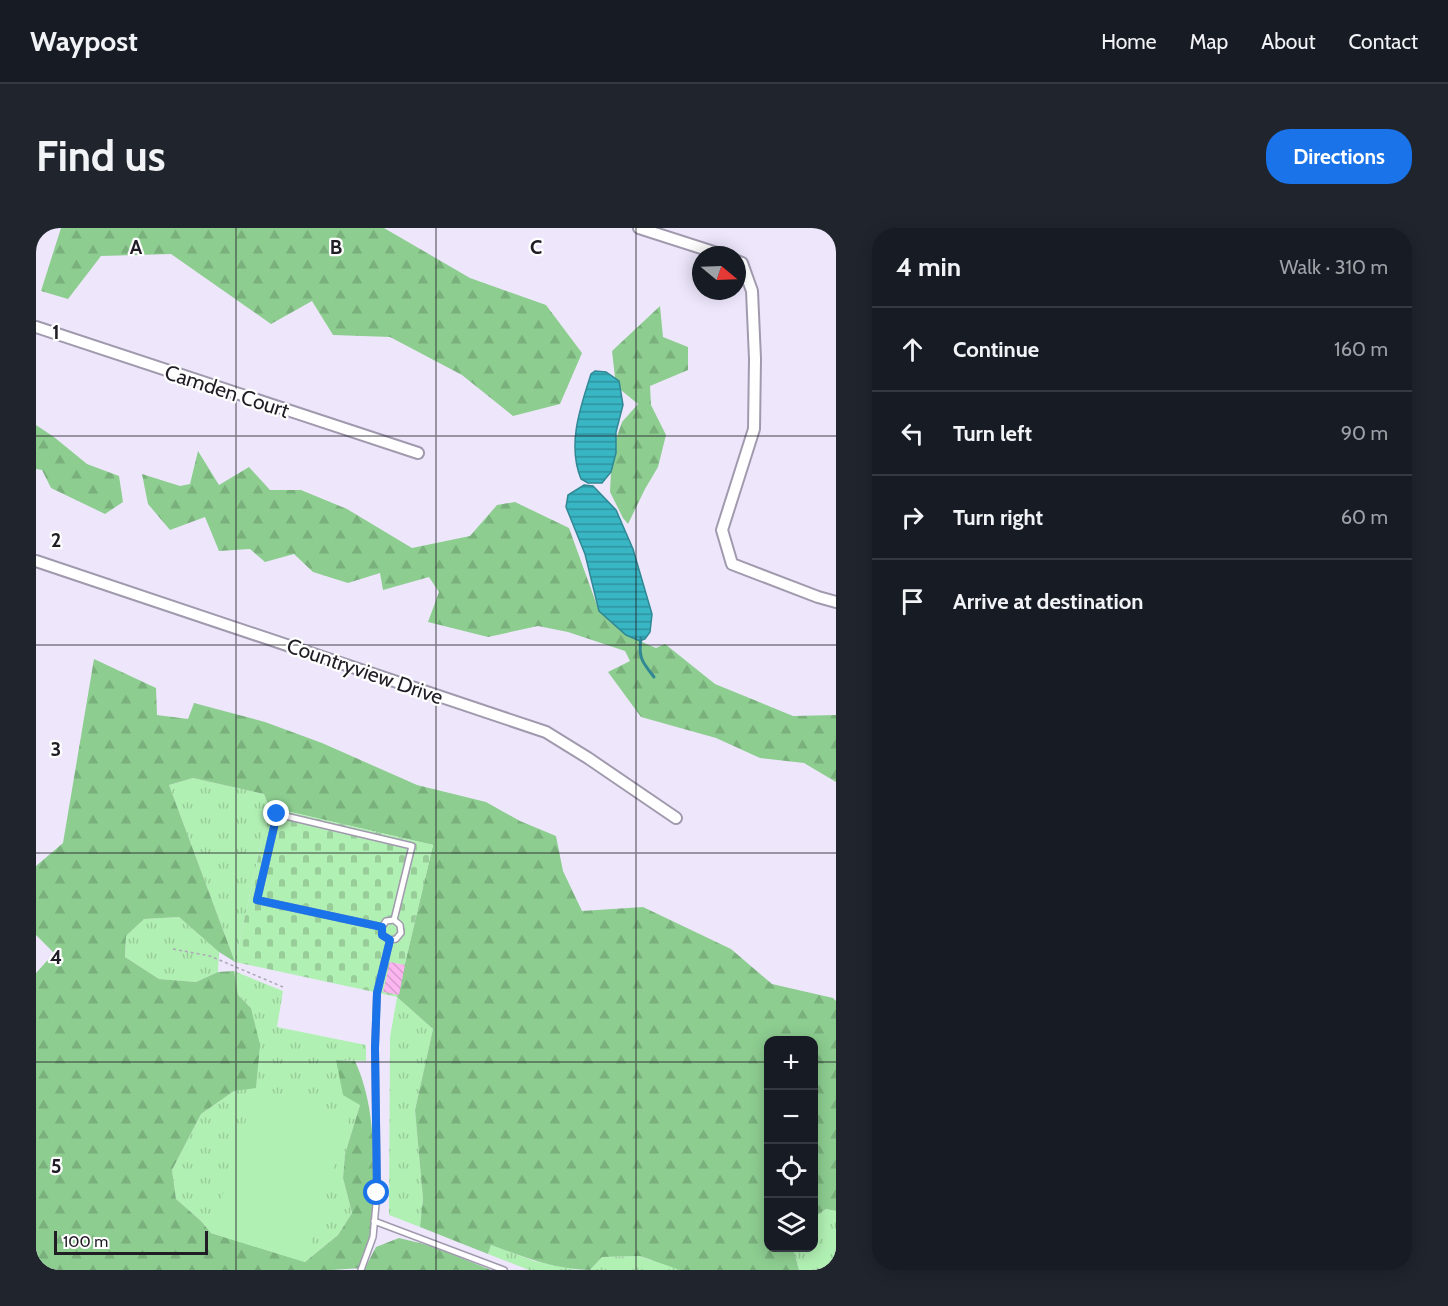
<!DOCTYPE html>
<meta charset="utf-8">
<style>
:root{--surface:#171b24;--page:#20242c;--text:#f1f3f6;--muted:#9ea1a6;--line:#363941;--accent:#1a73e8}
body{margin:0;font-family:Cabin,sans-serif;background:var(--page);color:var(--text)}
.controls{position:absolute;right:18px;bottom:18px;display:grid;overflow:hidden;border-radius:12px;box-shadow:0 3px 15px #0003}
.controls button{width:54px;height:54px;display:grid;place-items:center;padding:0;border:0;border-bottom:2px solid var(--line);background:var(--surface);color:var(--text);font:30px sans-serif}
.compass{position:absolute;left:656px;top:18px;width:54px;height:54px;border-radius:50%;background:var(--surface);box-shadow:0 3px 15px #0003;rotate:109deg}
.scale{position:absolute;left:18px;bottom:15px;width:154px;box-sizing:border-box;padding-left:6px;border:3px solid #201d25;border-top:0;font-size:16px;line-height:21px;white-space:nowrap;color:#201d25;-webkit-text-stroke:4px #fff;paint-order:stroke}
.stop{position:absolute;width:18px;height:18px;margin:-14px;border:4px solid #1a73e8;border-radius:50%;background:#fff}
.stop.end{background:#1a73e8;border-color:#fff;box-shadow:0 2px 6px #0008}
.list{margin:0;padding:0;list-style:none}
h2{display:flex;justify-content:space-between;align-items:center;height:78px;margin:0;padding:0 24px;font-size:26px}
h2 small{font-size:20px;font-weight:400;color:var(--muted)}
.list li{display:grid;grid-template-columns:39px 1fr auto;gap:18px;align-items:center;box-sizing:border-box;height:84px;padding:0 24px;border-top:2px solid var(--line)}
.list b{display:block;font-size:22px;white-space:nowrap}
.list em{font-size:20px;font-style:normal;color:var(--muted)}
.icon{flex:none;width:33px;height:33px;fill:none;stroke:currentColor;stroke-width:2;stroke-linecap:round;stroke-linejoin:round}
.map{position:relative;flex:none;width:800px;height:1042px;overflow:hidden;border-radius:24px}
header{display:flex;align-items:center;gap:36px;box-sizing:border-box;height:84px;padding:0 30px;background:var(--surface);border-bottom:2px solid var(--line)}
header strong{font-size:28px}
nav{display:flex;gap:33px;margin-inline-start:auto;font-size:21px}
.intro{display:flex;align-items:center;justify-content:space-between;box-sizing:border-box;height:144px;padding:0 36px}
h1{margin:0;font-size:42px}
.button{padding:15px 27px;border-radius:24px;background:var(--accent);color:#fff;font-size:21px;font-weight:700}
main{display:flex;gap:36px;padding:0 36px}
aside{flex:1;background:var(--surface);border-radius:24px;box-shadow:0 3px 15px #0003}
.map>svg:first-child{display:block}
</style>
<header>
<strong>Waypost</strong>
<nav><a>Home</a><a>Map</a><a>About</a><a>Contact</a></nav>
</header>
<div class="intro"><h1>Find us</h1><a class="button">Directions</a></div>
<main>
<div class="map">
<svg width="800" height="1042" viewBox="0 0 800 1042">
<defs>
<pattern id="grass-tufts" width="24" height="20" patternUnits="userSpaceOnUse" patternTransform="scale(1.5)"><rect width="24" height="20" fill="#b1f0b3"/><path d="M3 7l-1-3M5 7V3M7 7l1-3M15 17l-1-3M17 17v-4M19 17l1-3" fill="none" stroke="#98cd9a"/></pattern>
<pattern id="forest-firs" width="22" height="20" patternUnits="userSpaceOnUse" patternTransform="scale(1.5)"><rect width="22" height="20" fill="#8dcd90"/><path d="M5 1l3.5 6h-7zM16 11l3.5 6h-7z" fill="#79b07c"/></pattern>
<pattern id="cemetery-stones" width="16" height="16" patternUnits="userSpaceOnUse" patternTransform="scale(1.5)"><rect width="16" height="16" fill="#b1f0b3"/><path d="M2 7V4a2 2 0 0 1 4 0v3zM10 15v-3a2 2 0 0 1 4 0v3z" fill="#98cd9a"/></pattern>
<pattern id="water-rules" width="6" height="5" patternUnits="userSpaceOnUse" patternTransform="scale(1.5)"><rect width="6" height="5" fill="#38b6c4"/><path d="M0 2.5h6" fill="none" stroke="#2f939f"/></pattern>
<pattern id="building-back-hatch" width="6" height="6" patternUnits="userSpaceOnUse" patternTransform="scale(1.5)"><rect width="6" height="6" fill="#fbb6f0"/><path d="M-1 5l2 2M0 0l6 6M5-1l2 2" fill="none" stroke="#d79cce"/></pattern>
</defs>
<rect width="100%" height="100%" fill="#eee7fc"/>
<path fill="url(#grass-tufts)" d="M157 550 228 566 233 579 199 734 133 557Z
M143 689 183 724 182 744 160 754 123 751 89 729 90 708 108 691Z
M198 743 247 763 241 799 330 817V833L300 832 324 877 309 926 307 950 316 985 302 1007 269 1034 175 1005 165 993 140 971 136 942 165 886 198 863 220 859 223 817 215 780 202 767Z
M361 769 397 801 379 882 387 971 384 999 353 987 354 809Z
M790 981 800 983V1042H763L757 1020H778V989Z
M455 1017 498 1033 541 1042H493L452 1026Z
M604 1028 614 1032 676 1042H554L566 1029Z"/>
<path fill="url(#forest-firs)" d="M25 0H348L434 50 510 77 546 125 524 176 477 188 426 147 354 109 297 107 276 73 235 96 135 26 65 28 32 71 5 63Z
M624 78 627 109 652 119V142L614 158 615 177 630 207 622 239 609 261 592 296 587 290 574 264 576 223 586 194 602 176 580 158 576 123Z
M0 197 18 209 51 236 83 248 87 274 69 286 15 260 6 242 0 241Z
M162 223 183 257 213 239 234 262H265L311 281 376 320 434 308 461 277 479 274 533 300 563 383 590 407 620 420 629 416 679 456 757 488 800 487V554L768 535 724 530 680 510 605 489 572 444 594 433 589 423 532 404 502 398 452 409 392 394 403 364 393 349 347 362 344 345 312 355 277 344 258 326 229 334 214 321 183 323 169 289 134 302 112 276 106 246 144 258 154 256Z
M58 431 120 460 121 487 152 491 158 475 229 494 286 515 381 557 450 574 484 593 520 608 527 643 546 683 607 679 695 721 736 756 797 770 800 773V983L790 981 778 989V812H732V1020H757L763 1042H644L604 1028 566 1029 554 1042C520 1042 487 1029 455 1017L452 1026 384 999 387 971 379 882 397 801 361 769 397 617 233 579 228 566 157 550 133 557 199 734 183 724 143 689 108 691 90 708 89 729 123 751 160 754 182 744 198 743 202 767 215 780 224 817 220 860 198 863 165 886 136 942 140 971 165 993 175 1005 269 1034 302 1007 316 985 307 950 309 926 324 877 307 867 300 832 319 833C342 883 337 940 338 993L337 1009 326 1040 295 1042H0V745L18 725 0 707V638L27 615Z
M363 1010 396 1018 455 1042H328L340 1019Z"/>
<path fill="url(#cemetery-stones)" d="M233 579 397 617 361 769 199 734Z"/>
<path fill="#b1f0b3" d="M220 860 314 888 269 1034 175 1005Z"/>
<path fill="url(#water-rules)" stroke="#318894" stroke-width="1.5" d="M559 143 570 144 583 153 587 177 580 204V225L575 244 566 255H552L545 251C531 217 544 180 555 146Z
M548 257 557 258 580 282 597 321 616 386 614 404 609 411 604 413 590 407 563 383 549 326 530 279 532 267Z"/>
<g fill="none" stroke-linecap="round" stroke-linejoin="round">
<path stroke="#318894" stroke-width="3" d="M605 410C602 429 606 434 618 449"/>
</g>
<path fill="url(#building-back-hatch)" d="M354 734 369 737 363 767 347 764Z"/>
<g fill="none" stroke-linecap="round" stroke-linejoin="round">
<g stroke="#a19aae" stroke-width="8">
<path id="lane" d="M241 586 376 618 358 692 350 693 346 699 221 672Z
M354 712 360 711 365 705 364 697 358 692
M338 993 468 1042
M325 1042 337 1009 341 965 339 820 341 765 354 712 346 707V699"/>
</g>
<g stroke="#a19aae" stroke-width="14">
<path id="street" d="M603 0 687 27
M701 33 706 35 716 63 719 131 718 201 686 302 696 336 782 369 800 374
M0 99 382 225
M0 333 510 504 552 530 640 590"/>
</g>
<path stroke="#aca6b7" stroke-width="1.5" stroke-dasharray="3 3" stroke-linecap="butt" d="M137 721 174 728 247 759"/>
<use href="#lane" stroke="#fff" stroke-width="5"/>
<use href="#street" stroke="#fff" stroke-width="10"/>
</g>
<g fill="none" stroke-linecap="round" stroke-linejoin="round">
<path stroke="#1a73e8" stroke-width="8" d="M241 586 221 672 346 699V707L354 712 341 765 339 820 341 965"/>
</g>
<path fill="none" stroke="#201d25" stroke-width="1.5" stroke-opacity="0.55" d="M200 0V1042M400 0V1042M600 0V1042M0 208H800M0 417H800M0 625H800M0 834H732M778 834H800"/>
<g text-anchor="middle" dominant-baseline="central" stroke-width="4.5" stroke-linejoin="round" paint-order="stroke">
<g font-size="21" fill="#201d25" stroke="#fff">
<text transform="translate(191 163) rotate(18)">Camden Court</text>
<text transform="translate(329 443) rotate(19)">Countryview Drive</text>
</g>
</g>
<g font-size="20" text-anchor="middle" font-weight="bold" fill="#201d25" stroke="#fff" stroke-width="4.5" stroke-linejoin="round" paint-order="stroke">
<text x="100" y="26">A</text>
<text x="300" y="26">B</text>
<text x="500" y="26">C</text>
<text x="20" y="111">1</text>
<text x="20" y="319">2</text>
<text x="20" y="528">3</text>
<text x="20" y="736">4</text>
<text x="20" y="945">5</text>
</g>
</svg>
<div class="controls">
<button>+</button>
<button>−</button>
<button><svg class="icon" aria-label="locate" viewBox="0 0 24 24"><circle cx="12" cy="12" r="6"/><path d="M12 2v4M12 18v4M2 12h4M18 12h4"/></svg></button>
<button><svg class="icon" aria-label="layers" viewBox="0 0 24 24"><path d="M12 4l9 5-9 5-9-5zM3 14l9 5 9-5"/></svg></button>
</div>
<svg class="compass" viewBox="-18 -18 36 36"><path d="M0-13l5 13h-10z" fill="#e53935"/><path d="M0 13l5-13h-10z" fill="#9ea1a6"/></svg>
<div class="scale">100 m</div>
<div class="stop" style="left:341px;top:965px"></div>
<div class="stop end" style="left:241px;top:586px"></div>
</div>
<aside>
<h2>4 min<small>Walk · 310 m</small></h2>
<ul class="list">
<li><svg class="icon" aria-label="ahead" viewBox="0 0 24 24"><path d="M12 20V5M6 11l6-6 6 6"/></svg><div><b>Continue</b></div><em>160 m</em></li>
<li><svg class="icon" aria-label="left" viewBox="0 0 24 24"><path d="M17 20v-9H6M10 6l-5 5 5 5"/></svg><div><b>Turn left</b></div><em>90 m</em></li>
<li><svg class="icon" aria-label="right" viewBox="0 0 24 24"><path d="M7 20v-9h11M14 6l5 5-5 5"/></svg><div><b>Turn right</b></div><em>60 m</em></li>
<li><svg class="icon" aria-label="arrive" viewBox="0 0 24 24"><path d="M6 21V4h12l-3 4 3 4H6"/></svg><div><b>Arrive at destination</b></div></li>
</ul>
</aside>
</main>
